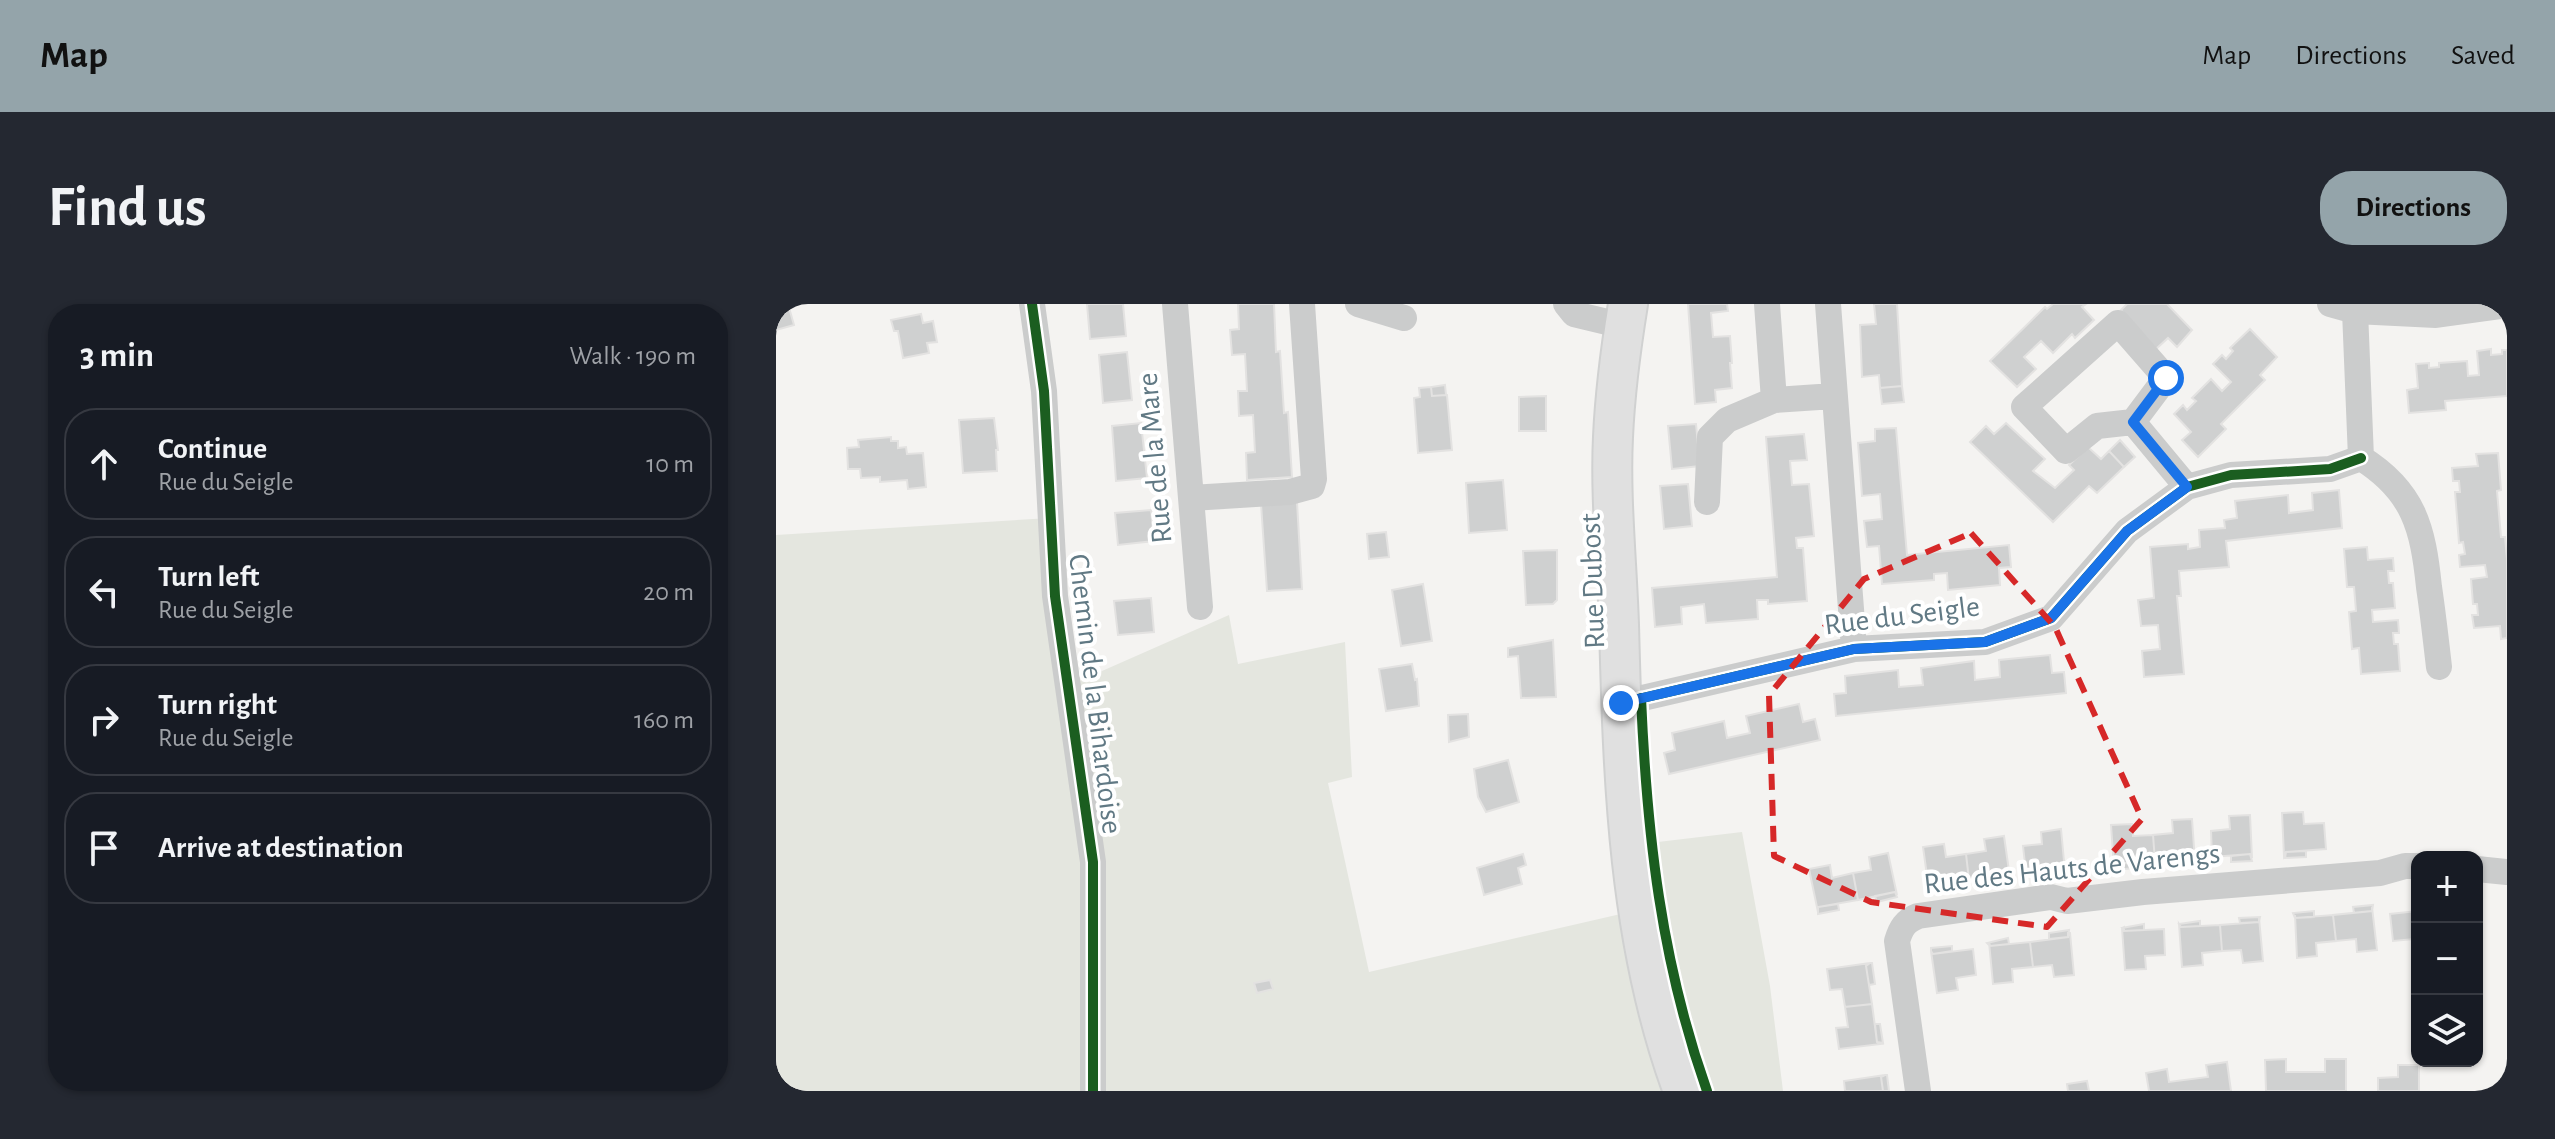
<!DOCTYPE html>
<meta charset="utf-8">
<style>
:root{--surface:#171b24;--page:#242831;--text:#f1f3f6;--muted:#9ea1a6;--line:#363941;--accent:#94a4aa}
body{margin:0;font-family:"Alegreya Sans",sans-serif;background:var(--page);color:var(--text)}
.controls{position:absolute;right:24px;bottom:24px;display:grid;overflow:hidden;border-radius:16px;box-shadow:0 2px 6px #0004}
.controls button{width:72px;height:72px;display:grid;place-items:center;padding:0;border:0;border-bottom:2px solid var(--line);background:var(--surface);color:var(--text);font:40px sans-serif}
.stop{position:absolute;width:24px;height:24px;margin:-18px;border:6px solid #1a73e8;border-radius:50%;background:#fff}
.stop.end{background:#1a73e8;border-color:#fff;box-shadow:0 2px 8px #0008}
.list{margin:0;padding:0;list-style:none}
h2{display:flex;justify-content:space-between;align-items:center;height:104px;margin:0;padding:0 32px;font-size:34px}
h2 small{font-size:26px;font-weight:400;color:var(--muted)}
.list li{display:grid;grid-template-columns:52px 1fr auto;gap:24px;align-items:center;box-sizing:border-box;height:112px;margin:0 16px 16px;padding:0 16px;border:2px solid var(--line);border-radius:32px}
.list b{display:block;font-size:30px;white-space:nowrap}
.list p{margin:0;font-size:26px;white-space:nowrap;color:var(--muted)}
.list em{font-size:26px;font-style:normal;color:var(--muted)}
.icon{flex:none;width:44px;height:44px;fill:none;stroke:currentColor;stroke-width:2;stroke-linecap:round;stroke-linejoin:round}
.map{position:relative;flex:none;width:1731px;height:787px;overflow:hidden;border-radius:32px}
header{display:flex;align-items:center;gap:48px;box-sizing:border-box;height:112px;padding:0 40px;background:var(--accent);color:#111}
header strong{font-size:38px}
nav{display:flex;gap:44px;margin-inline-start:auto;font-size:28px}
.intro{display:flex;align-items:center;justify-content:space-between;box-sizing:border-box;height:192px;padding:0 48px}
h1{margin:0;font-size:56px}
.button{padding:20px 36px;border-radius:32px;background:var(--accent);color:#111;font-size:28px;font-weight:700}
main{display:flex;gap:48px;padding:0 48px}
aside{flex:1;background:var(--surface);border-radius:32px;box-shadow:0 2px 6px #0004}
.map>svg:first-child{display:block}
</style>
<header>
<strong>Map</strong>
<nav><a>Map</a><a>Directions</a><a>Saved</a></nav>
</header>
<div class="intro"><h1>Find us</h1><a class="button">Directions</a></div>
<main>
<aside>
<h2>3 min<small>Walk · 190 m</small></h2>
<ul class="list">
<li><svg class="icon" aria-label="ahead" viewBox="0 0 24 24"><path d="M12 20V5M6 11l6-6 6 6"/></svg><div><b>Continue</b><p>Rue du Seigle</p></div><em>10 m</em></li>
<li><svg class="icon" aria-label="left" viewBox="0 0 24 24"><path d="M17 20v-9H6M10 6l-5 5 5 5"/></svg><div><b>Turn left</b><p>Rue du Seigle</p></div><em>20 m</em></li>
<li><svg class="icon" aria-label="right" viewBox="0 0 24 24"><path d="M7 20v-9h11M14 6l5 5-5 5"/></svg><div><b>Turn right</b><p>Rue du Seigle</p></div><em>160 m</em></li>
<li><svg class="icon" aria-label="arrive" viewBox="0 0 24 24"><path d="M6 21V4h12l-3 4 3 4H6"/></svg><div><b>Arrive at destination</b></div></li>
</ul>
</aside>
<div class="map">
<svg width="1731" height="787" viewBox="0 0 1731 787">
<rect width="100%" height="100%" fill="#f4f3f1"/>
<path fill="#e4e6df" d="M274 214 292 382 453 311 462 360 569 338 576 473 552 479 593 668 862 606 907 787H0V231Z
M966 528 994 682 1007 787H938C909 707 890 623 882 538Z"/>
<path fill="#cfd0d0" stroke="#e3e2e1" stroke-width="2" d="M0 0H12L18 21 0 26Z
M311 0H347L350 32 314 35Z
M462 0H498L500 48 504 47 508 109 512 108 516 173 471 176 470 149 479 148 477 111 463 112 462 87H471L469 50 456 51 454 26 463 25Z
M912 0H951L952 7 935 9 937 33 954 32 956 59H954L956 84 939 86 940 98 919 100Z
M1098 0H1121L1126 82 1104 84 1103 71 1086 73 1084 21 1100 20Z
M1277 0H1310L1306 3 1318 16 1299 34 1296 30 1277 49 1265 37 1248 53 1260 65 1241 83 1214 57 1269 3 1271 5Z
M1351 0H1391L1416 26 1401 43 1392 34 1380 45 1345 6Z
M145 10 147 19 157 17 161 38 151 39 153 49 127 54 122 27H118L115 16Z
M1474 25 1501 53 1484 71 1489 76 1445 120 1450 125 1422 153 1406 136 1415 128 1398 110 1407 101 1411 106 1420 97 1416 94 1435 75 1446 87 1455 78 1437 60 1446 51 1450 55 1457 47 1454 44Z
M1715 45V51L1726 50V46H1731V92L1669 97 1670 106 1633 109 1631 86 1642 84 1640 60 1653 59V64L1663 63V59L1691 57 1692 72 1703 71 1701 47Z
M351 48 356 96 327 99 323 51Z
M669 81 670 91 656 92 655 83Z
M1126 82 1128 98 1106 100 1104 84Z
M655 83 656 92 671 91 676 146 642 149 638 94 644 93 643 84Z
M770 92V127H743V93Z
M218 114 222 146H220L221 167 187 169 183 116Z
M365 119 371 174 340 177 336 122Z
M1230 119 1269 155 1257 167 1279 184 1298 166 1293 161 1312 143 1325 155 1333 147 1348 163 1321 189 1313 182 1277 218 1194 138 1210 122 1218 130Z
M920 120 924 162 896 165 892 122Z
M1120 124 1131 251 1233 241 1235 263 1223 264 1224 281 1172 286 1171 269 1158 270V276L1106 280 1103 242 1091 243 1088 217 1106 215 1104 190 1086 192 1082 139 1099 137V125Z
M1028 130 1031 156 1014 157 1016 181 1033 180 1038 232 1020 234 1021 244H1027L1031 297 992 300V296H981L982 315 930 319 928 300 905 303 906 320 879 323 876 284 1001 273 990 133Z
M115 133V137H122V144L130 143 131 150 147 149 150 183 132 185 131 176 104 178V173L85 174 84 165H72L71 144 83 143 82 136Z
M1344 136 1359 153 1348 163 1333 147Z
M1722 149 1725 186 1721 187 1725 233H1729L1731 255V334L1725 335 1724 322 1698 324 1696 311H1702L1701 300H1697L1695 275 1711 273 1709 261 1684 263 1683 251 1689 250 1687 238 1683 239 1679 188H1684L1683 177H1677L1676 164 1702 162 1700 150Z
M727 176 731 226 693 229 690 179Z
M912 180 916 222 888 225 884 182Z
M1563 186 1566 224 1450 237 1453 263 1403 267 1405 292H1401L1408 370 1368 373 1366 347 1384 345 1382 321 1365 322 1362 296 1378 294 1374 243 1412 240V245L1424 243 1423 226 1449 224 1448 216 1461 214 1459 197 1512 191 1513 209 1537 206 1536 189Z
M521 198 526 285 491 287 485 200Z
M375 206 378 237 342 241 339 209Z
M610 228 613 253 593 255 591 230Z
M1591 243 1592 256 1617 254 1618 267H1612L1613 279H1617L1619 304 1596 306 1597 318 1622 316 1623 329H1617L1618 340H1622L1624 367 1585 370 1583 344 1576 345 1573 308 1580 307 1578 283H1571L1568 245Z
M781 246V296L777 300 750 301 747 247Z
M647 280 656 337 625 342 616 286Z
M375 294 378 328 342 331 338 297Z
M777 336 780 393 745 394 742 352 732 353V344Z
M1274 351 1276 369 1288 368 1290 389 1060 412 1058 390 1070 389 1069 372 1122 366 1123 383 1147 381 1145 364 1198 357 1199 376 1224 373 1223 356Z
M636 360 639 376 641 375 643 402 610 407 603 365Z
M1023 400 1027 418 1039 415 1044 436 893 470 888 449 899 446 896 429 948 417 951 434 974 429 970 412Z
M692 410 693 433 673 438 672 411Z
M732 456 743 498 710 508 702 493 698 465Z
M1527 508 1528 520 1548 519 1550 545 1510 548 1508 552 1506 509Z
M1474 511 1476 554 1474 550 1436 553 1435 527 1454 525 1453 512Z
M1416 515 1419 558 1417 554 1379 557 1377 531 1397 529 1396 516Z
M1356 520 1357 532 1377 531 1379 557 1339 560 1338 564 1335 521Z
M1285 525 1289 568 1287 565 1250 569 1247 542 1266 540 1265 528Z
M1228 532 1234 574 1232 571 1193 576 1190 550 1210 547 1208 535Z
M1168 540 1170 553 1190 550 1193 576 1154 582 1153 586 1147 543Z
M1530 547V553L1509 554 1510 548Z
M1112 549 1121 591 1119 588 1082 596 1077 569 1095 566 1093 553Z
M747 550 750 561 742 564 746 580 708 591 701 564Z
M1474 550 1476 557 1455 558V552Z
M1417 554 1419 561 1398 562 1397 556Z
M1359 558V564L1338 566 1339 560Z
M1054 561 1056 574 1077 569 1082 596 1042 603V608L1033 565Z
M1287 565 1290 570 1269 573 1268 567Z
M1232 571 1234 577 1213 580 1212 574Z
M1174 579 1175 585 1154 588V582Z
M1119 588 1121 593 1101 598 1099 592Z
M1062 600 1063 606 1042 610V603Z
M1597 601 1596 607 1578 609 1577 603Z
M1596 603 1601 646 1581 648 1580 635 1560 637 1557 611 1596 607Z
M1538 607V613L1519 614 1517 609Z
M1641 607V648H1639L1638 635 1617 637 1614 610Z
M1519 611V614L1557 611 1560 637 1540 639 1541 652 1521 654Z
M1484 613 1483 618 1464 619 1463 614Z
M1483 614 1487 657 1467 659 1465 646 1446 647 1444 621 1483 618Z
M1424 617V622L1405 623 1403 620Z
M1368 620V626L1348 627 1346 624Z
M1403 620 1405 623 1444 621 1446 647 1426 649 1427 661 1406 663Z
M1348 623V627L1388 625 1389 651 1369 652 1370 665 1349 666 1346 624Z
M1293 626 1292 633 1273 635V629Z
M1292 629H1294L1298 671 1278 673 1276 661 1257 663 1254 638 1292 633Z
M1232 634 1233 640 1214 642 1211 639Z
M1213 638 1214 642 1254 638 1257 663 1236 665 1237 678 1217 680Z
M1176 642V647L1157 650 1155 647V644Z
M1197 645 1200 671 1180 674 1182 686 1161 689 1155 647 1157 650Z
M1094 659 1090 662 1096 700 1069 703 1066 685 1054 686 1051 665Z
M1094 659H1096L1099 680 1093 681 1090 662Z
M494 676 497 685 481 689 478 679Z
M1096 700 1101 738 1105 740 1063 745 1060 724 1072 723 1069 703Z
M1099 720H1104L1107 739 1101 738Z
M1510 755V768H1549V755H1570V787H1490L1489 756Z
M1451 758 1455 787H1373L1370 769 1391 765 1393 778 1432 773 1430 761Z
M1622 761H1643V787H1602V774L1622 773Z
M1109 771 1105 773 1107 787H1069L1068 777Z
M1109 771H1111L1113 787H1107L1105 773Z
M1724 776 1731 778V787H1721Z
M1311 777 1313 787H1292L1291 780Z"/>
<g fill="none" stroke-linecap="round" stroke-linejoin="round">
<g stroke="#d0d1d1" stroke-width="42">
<path id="secondary" d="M852 0C845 43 839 89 837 133 834 192 841 260 843 321 847 477 852 639 907 787"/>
</g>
<path stroke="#cbcccc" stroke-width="26" d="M256 0 268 87 279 292 317 558V787
M399 0 424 303
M582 0 628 14
M790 0 798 10 848 22
M991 0 998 96 1058 92
M1052 0 1078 345
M1554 0 1579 7 1660 11 1731 1
M1579 7 1585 154C1638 187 1647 224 1653 283 1657 310 1660 337 1663 363
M1357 118 1390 74 1342 19 1248 103 1290 147 1321 122 1357 118 1411 183
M415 194 514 188 536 182 538 175 526 0
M931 198 934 133 951 116 998 96
M845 399 1078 345 1209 338 1275 314 1351 227 1411 183 1455 171 1554 165 1585 154
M1701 565 1731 568
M1142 787 1121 637C1125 624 1129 617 1142 612L1275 593 1291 597 1367 588 1604 569 1629 562H1641"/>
<use href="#secondary" stroke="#e0e0e0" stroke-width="38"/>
<g stroke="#fff" stroke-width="15">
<path id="cycleway" d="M256 0 268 87 279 292 317 558V787
M865 394C871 531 885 657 931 787
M845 399 1078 345 1209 338 1275 314 1351 227 1411 183 1455 171 1554 165 1585 154"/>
</g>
<use href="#cycleway" stroke="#1b5e20" stroke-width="10"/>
</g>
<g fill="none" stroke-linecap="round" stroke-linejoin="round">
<path stroke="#1a73e8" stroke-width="10" d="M845 399 1078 345 1209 338 1275 314 1351 227 1411 183 1357 118 1390 74"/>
</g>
<path fill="none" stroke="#d62828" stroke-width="6" stroke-dasharray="16 10" stroke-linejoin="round" d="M1195 229 1279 323 1366 515 1271 623 1095 598 998 552 993 391 1088 275Z"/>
<g text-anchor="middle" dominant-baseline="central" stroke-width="8" stroke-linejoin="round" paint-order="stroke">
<g font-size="30" fill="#617984" stroke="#fff">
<text transform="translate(379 154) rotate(-95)">Rue de la Mare</text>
<text transform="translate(817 277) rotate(-92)">Rue Dubost</text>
<text transform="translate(1126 312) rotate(-7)">Rue du Seigle</text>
<text transform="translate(319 390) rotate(83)">Chemin de la Bihardoise</text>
<text transform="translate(1296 565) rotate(-6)">Rue des Hauts de Varengs</text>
</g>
</g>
</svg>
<div class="controls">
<button>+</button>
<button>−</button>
<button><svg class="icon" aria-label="layers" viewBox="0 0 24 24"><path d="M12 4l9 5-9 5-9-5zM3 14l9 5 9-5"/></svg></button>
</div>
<div class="stop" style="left:1390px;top:74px"></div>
<div class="stop end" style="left:845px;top:399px"></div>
</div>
</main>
